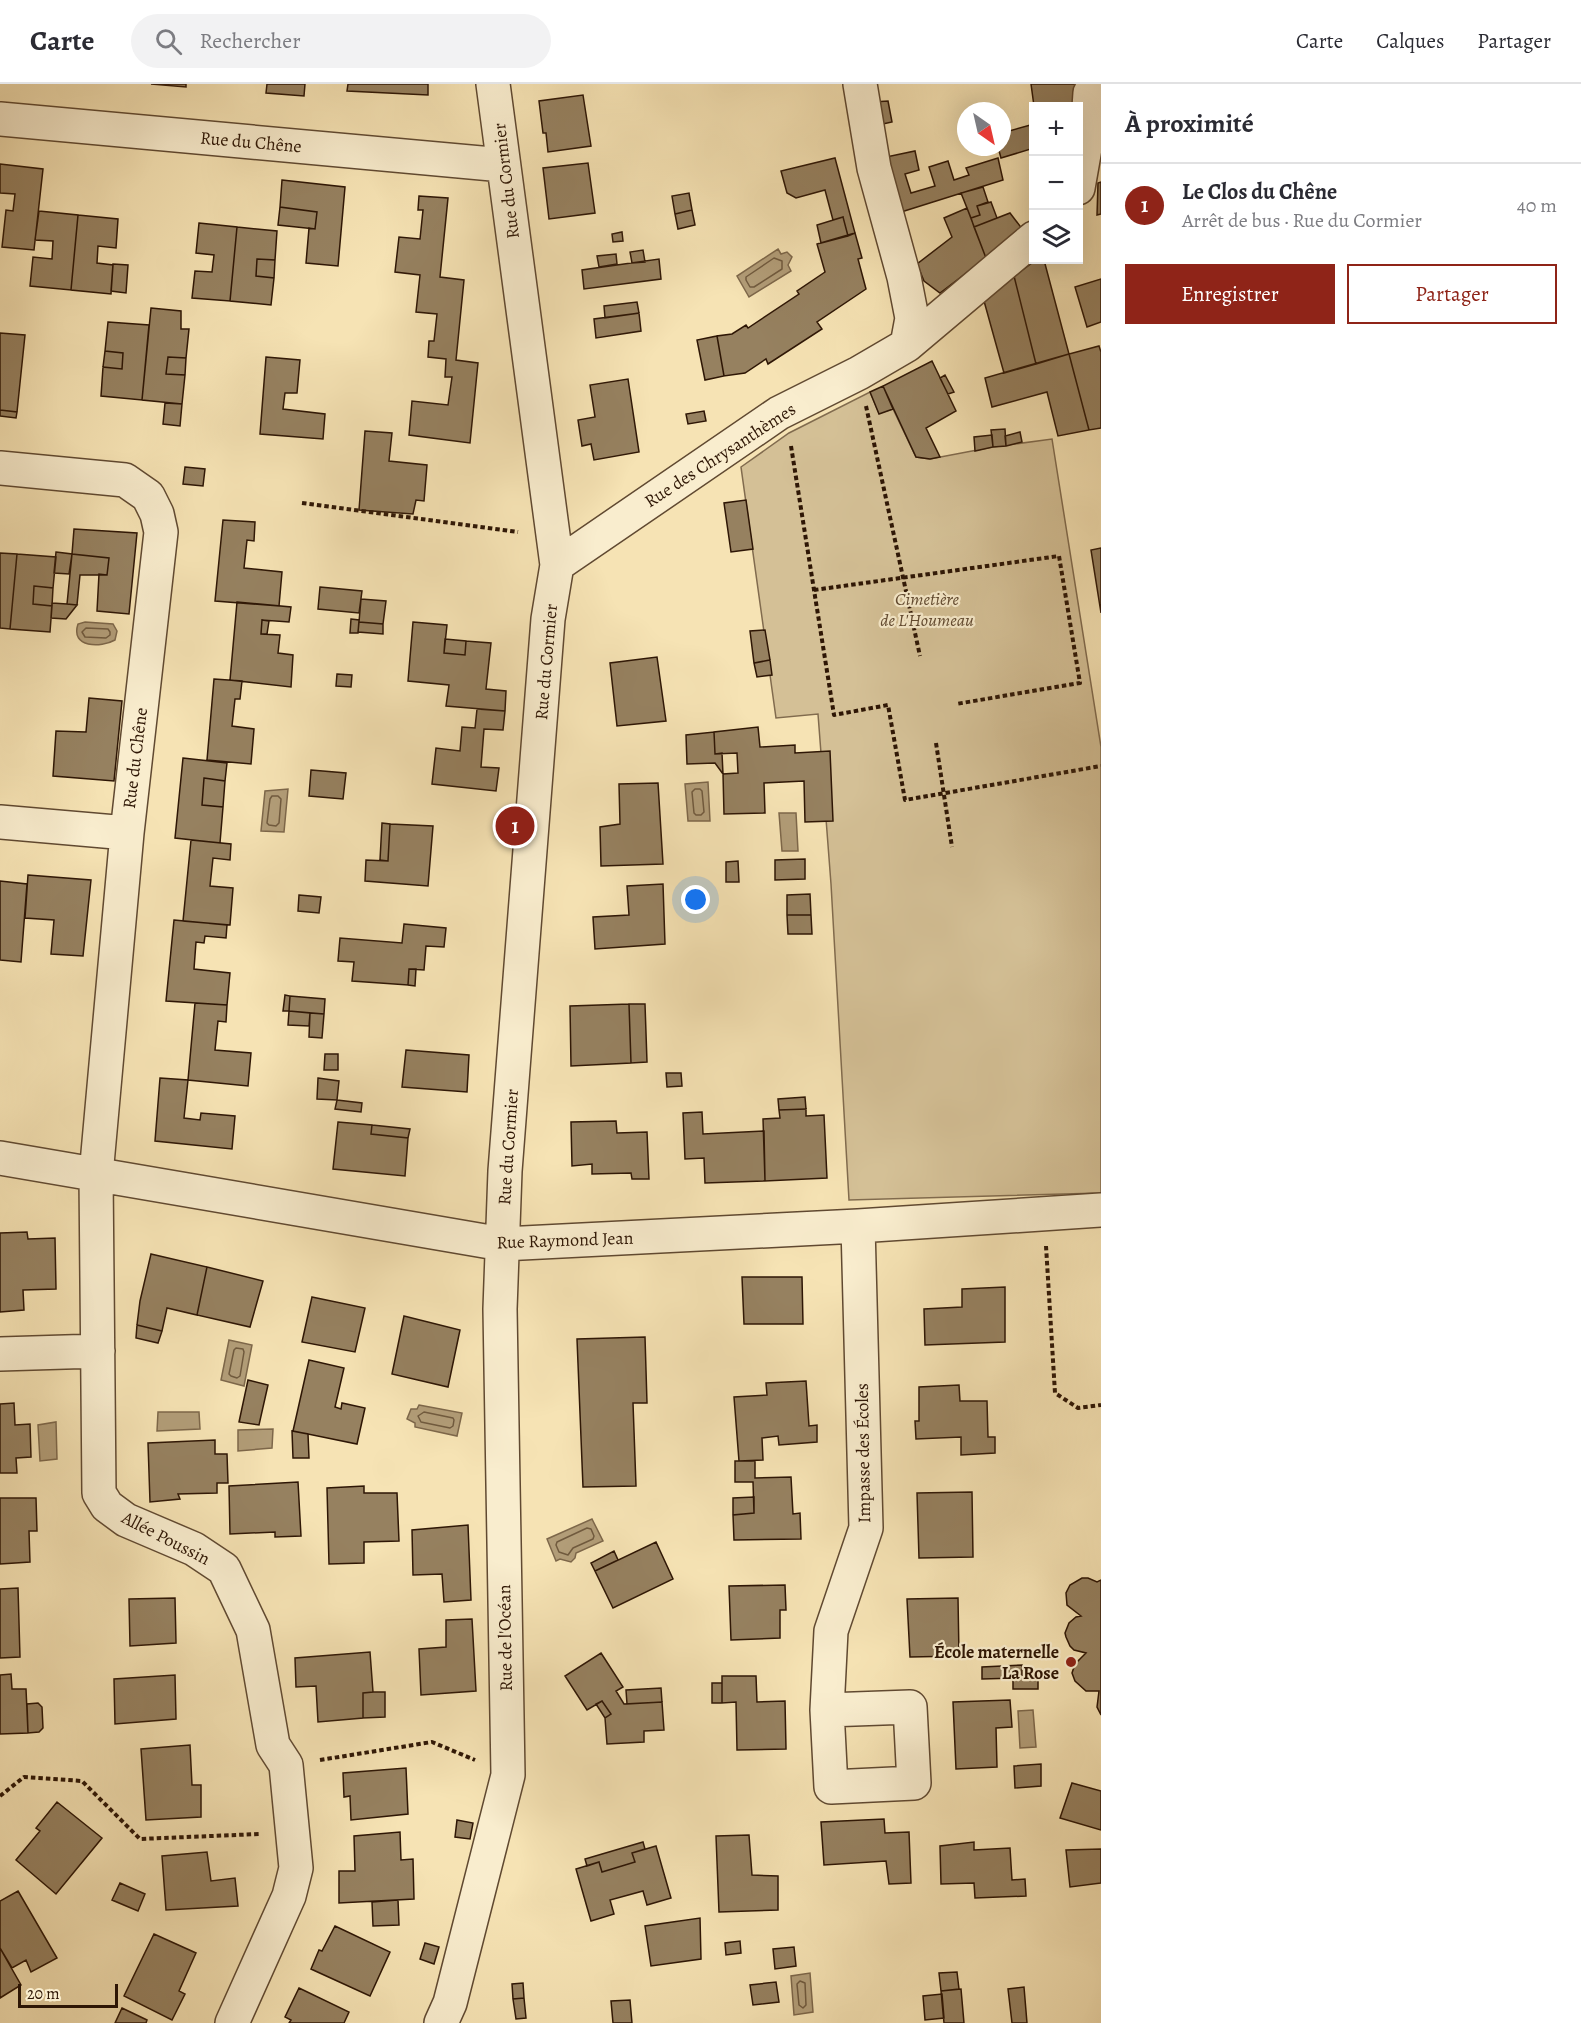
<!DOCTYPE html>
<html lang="fr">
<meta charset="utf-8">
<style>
:root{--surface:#fff;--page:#f2f2f3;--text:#2b2b33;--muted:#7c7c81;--line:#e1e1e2;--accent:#8f2418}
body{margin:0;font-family:Alegreya,serif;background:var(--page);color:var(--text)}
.controls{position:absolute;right:18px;top:18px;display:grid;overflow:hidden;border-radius:0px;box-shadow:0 6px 24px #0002}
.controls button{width:54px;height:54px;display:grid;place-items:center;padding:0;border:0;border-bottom:2px solid var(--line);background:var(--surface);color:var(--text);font:30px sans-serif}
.compass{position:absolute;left:957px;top:18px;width:54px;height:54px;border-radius:50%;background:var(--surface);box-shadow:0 6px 24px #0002;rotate:146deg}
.scale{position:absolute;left:18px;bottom:15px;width:100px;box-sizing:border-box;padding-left:6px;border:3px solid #2e1605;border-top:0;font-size:16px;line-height:21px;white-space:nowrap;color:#2e1605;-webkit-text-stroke:4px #f9edce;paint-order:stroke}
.you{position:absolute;left:696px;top:816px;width:21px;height:21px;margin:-15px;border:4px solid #fff;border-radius:50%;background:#1a73e8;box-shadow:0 0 0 9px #1a73e833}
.badge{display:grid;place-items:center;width:39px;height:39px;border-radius:50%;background:var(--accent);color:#fff;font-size:20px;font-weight:700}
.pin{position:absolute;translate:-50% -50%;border:3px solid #fff;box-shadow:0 2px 6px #0006}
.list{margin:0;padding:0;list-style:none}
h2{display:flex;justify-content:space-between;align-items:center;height:78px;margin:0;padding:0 24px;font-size:26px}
h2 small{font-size:20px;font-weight:400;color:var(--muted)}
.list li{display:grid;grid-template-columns:39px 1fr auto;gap:18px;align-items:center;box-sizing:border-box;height:84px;padding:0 24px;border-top:2px solid var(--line)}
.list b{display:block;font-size:22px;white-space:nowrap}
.list p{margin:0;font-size:20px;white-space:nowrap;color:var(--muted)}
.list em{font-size:20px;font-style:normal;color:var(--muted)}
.actions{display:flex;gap:12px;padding:18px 24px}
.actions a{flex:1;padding:14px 0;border:2px solid var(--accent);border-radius:0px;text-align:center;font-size:21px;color:var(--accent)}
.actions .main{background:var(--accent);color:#fff}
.icon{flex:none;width:33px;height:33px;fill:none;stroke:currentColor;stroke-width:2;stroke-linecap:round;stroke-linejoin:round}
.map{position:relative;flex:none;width:1101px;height:1939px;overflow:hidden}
header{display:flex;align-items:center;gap:36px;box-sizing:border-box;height:84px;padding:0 30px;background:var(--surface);border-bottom:2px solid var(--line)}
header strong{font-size:28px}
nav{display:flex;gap:33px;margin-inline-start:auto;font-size:21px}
.search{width:420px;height:54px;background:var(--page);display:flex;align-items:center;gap:15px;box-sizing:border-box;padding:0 21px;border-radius:33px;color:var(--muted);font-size:22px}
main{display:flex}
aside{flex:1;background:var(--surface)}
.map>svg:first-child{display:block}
</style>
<header>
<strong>Carte</strong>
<div class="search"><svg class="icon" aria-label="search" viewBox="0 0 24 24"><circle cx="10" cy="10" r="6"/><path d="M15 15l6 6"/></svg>Rechercher</div>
<nav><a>Carte</a><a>Calques</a><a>Partager</a></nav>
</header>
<main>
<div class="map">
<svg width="1101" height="1939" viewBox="0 0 1101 1939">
<rect width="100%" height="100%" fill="#f6e3b4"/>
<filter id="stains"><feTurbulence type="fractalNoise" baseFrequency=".00333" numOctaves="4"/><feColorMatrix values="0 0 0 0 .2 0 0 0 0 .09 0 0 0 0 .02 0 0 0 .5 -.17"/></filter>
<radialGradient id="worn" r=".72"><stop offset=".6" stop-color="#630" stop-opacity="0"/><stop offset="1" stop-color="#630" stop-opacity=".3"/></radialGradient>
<path fill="#d4c096" stroke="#816b4e" stroke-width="1.5" d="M870 308 879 329 893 325 916 373 930 375 993 363 1052 355 1101 663V1109L849 1116 831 800 818 630 776 634 741 383 789 349Z"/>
<path fill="#b29d78" stroke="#7d674a" stroke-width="1.5" d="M778 165 781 170 787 168 792 173 788 181 791 187 749 213 737 192Z
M85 538 113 540 117 547 115 556C101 564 70 564 78 540Z
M708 698 710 737H688L685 700Z
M288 705 284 748 261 747 265 707Z
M779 729H796L798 767H782Z
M229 1256 252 1261 244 1302 221 1296Z
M419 1321 462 1329 457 1352 415 1343V1339L407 1335 411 1325H417Z
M158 1328H199L200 1345 157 1347Z
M56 1338 57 1375 40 1377 38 1341Z
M273 1345 272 1364 238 1367V1346Z
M592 1435 603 1457 576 1469 575 1474 571 1478 560 1475 556 1477 547 1455Z
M1033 1626 1036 1663 1020 1664 1018 1627Z
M810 1889 813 1928 794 1931 791 1892Z"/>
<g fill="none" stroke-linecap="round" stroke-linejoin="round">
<path stroke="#705a3e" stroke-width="1.5" d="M774 174 782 177V185L754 203H750L746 196V193Z
M86 544 108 545 110 548V551L106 554 85 553 82 548Z
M695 705H700L702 707 704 728 701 731H696L694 729 692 708Z
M272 712H278L281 715 279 739 276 742 269 741 267 739 270 715Z
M236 1264 243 1265 244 1268 240 1292 237 1294 231 1292 229 1290 234 1266Z
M424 1328 453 1334 454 1336 453 1342 450 1344 421 1338 418 1332Z
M587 1444 591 1445 594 1452 593 1455 573 1464 568 1471 559 1468 556 1461 557 1458Z
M800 1897 805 1899 806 1921 803 1924 799 1921 797 1900Z"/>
</g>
<path fill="#968160" stroke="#2e1605" stroke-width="1.5" d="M151 0H186V3Z
M267 0H305L304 12 266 9Z
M348 0H428V11L347 7Z
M1031 0H1075L1076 22H1034Z
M583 11 591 62 548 68 546 49H543L539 17Z
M888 17 892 38 878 41 873 18Z
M1034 40V64L1001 74 998 63H1002V49Z
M915 67 919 86 905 90 911 109 935 102 929 83 948 77 954 96 969 91 966 84 998 74 1003 96 898 129 886 73Z
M835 74 855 149 848 152 843 133 833 136 825 106 796 114 787 109 781 87Z
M588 79 595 129 549 135 543 84Z
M0 80 43 85 34 166 2 163 6 126 13 127 15 110 0 109Z
M282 96 345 103 338 182 306 179 309 144 315 145 317 128 280 123Z
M1101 98V130L1097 131 1098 99Z
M983 103 988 118 977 122 980 131 971 134 961 109Z
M689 109 692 126 675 130 672 112Z
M419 112 448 114 440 193 464 196 456 276 478 279 470 359 409 351 412 317 448 321 452 293H445L446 275 428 273 429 257H434L437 230 416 228 420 191 395 188 399 153 420 155 423 126H418Z
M991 118 997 134 974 143 971 134 980 131 977 122Z
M280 123 317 128 315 145 278 141Z
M967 124 986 174 940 209 924 197 917 180 952 153 944 134Z
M692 126 695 141 678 145 675 130Z
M39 127 78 131 71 206 30 202 33 173 52 175 53 157 35 156Z
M1010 129 1023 146 986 174 974 143Z
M78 131 118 135 116 164 98 162 97 179 113 181 111 210 71 206Z
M843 133 848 152 821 159 817 141Z
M199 139 237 143 230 217 192 214 195 187 212 188 214 171 196 169Z
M237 143 277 147 275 176 257 175 256 192 274 194 271 221 230 217Z
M622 148 623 157 613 158 612 150Z
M855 149 862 174 858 175 866 205 817 238 822 245 768 280 766 275 745 289 724 292 717 252 732 250 746 241 748 244 799 210 797 207 825 188 817 160Z
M643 166 645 178 632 179 630 168Z
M616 170 617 180 599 183 597 172Z
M257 175 275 176 274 194 256 192Z
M659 175 661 195 584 205 582 186Z
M1036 176H1044L1069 270 1036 280 1014 192Z
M113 180 128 181 126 209 111 207Z
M1014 192 1036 280 1004 289 984 217Z
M1101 195V238L1087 243 1075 203Z
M637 218 639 229 605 234 604 222Z
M151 224 181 227V245H189L186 274 168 273 166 290 185 291 182 320 142 316Z
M639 229 641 247 596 254 594 235Z
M108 238 149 241 142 316 101 312 103 283 122 285 123 269 105 267Z
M0 249 25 251 17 328 0 326Z
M717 252 724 292 705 296 697 256Z
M1099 262 1101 268V344L1089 346 1069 270Z
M105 267 123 269 122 285 103 283Z
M1069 270 1089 346 1058 352 1047 308 992 323 985 294Z
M168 273 186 274 185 291 166 290Z
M266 273 300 276 297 309H285L283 325 325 330 323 355 260 350Z
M932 277 956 327 926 344 940 373 930 375 916 373 883 302Z
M945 291 954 308 948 310 940 294Z
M628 295 639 368 594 376 591 360 582 362 578 336 595 333 590 301Z
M883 302 893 325 879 330 870 308Z
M165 319 182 320 180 342 163 340Z
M0 326 17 328 16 334 0 332Z
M704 327 706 337 688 340 686 330Z
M1005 345 1006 362 993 363 991 346Z
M365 347 392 349 389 377 427 381 424 417 416 416 413 430 359 426Z
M1020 348 1022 358 1006 362 1005 352Z
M992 351 993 363 975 367 974 353Z
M185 383 205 385 203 402 183 400Z
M746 416 753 465 731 468 724 419Z
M223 436 255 438 254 457 247 456 244 484 282 488 279 522 215 517Z
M74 445 137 449 129 530 97 527 99 490 107 491 109 474 72 470Z
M1101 464V529L1091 466Z
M56 468 72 470 69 490 54 489Z
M0 469 17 470 10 545 0 544Z
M17 470 56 473 53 504 34 502 33 520 52 522 50 548 10 545Z
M72 470 109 474 107 491H80L77 521 67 520Z
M34 502 53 504 52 522 33 520Z
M320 503 362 507 359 529 318 525Z
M361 515 386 517 383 540 359 538Z
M237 518 291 523 289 538 262 536 261 550 280 551 278 569 293 571 291 603 230 596Z
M52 519 67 520 77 521 66 535 51 534Z
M351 535 359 536 358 549H350Z
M262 536 269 537 267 550H261Z
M359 538 383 540V550L358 548Z
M413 538 447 541 444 569 465 571 466 557 491 559 486 605 506 607 505 627 446 622 449 601 408 597Z
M765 546 770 576 754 579 750 547Z
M445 555 466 557 465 571 444 569Z
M657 573 666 637 617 642 610 579Z
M770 576 772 591 757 593 754 579Z
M337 590 352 591 351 603 336 602Z
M214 595 242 597 240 615H235L232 642 254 645 251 680 207 676Z
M89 614 122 617 114 697 53 692 56 647 86 648Z
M477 625 505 627 503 646 484 645 481 683 499 684 496 707 432 700 436 664 460 667 462 643 475 644Z
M758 643 760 663 795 661V669L830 667 833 737 805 738 804 697 764 699 765 729 724 730 723 690 738 689 737 669 715 670 714 648Z
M714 648 715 670 722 669 723 690 715 679 687 680 686 651Z
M183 674 227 679 225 697 204 694 202 721 223 723 220 759 175 754Z
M311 686 346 689 343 715 309 712Z
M204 694 225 697 223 723 202 721Z
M658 699 663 780 601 782 600 743 620 740 619 700Z
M382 739 390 740 388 777 380 776Z
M390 740 433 742 428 802 365 797 366 776 388 777Z
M191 756 231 760 230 776 213 774 210 802 233 804 230 841 183 837Z
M805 775V795L775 796V776Z
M738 777 739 798H726V778Z
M28 791 91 796 83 872 51 870 54 836 25 834Z
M0 797 27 800 21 878 0 876Z
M663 800 665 860 595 865 593 833 629 831 627 802Z
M810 810 811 831H787V811Z
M299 811 321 813 319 829 298 827Z
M787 831H811L812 850H788Z
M174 836 227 841 226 854 205 852 204 859 196 858 194 885 230 889 227 921 166 917Z
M404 840 446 844 444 863 426 862 424 886 409 885 408 901 352 897 354 878 338 877 340 854 402 859Z
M409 885H416L415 902 408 901Z
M285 911 290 912 289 927H283Z
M290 912 325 915 324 930 289 927Z
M195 919 227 921 226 938 218 937 215 966 251 969 248 1002 188 996Z
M629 920 631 979 571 982 570 922Z
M629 920H645L647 978 631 979Z
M289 927 310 929 309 942 288 941Z
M310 929 324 930 322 954 309 953Z
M406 966 469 971 467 1008 402 1003Z
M325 970H338V986H324Z
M666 989H681L682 1002 667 1003Z
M160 994 188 996 184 1034 200 1036 201 1029 235 1032 232 1065 155 1057Z
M318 994 339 997 337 1016 317 1015Z
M805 1013 806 1025 779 1026 778 1015Z
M337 1016 362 1019 361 1028 335 1025Z
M806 1025V1032L824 1031 827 1094 765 1097 763 1035 780 1034 779 1026Z
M702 1028 703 1050 764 1047 765 1097 705 1099 704 1074 685 1075 683 1029Z
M616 1037 617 1049 647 1048 649 1095H632L631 1089 592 1090V1080L572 1082 571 1038Z
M338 1038 372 1041 371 1050 408 1054 405 1092 333 1085Z
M372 1041 410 1045 408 1054 371 1050Z
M27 1148 28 1155 55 1154 56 1205 23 1206 24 1226 0 1228V1149Z
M151 1170 207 1183 197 1231 167 1224 162 1247 137 1241 140 1217Z
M207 1183 263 1197 250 1243 197 1231Z
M742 1193H802L803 1240H744Z
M1005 1203V1258L925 1261 924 1225 962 1223V1205Z
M312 1213 365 1224 355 1268 302 1258Z
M404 1232 460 1246 448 1303 392 1290Z
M137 1241 162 1247 158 1259 136 1254Z
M645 1253 647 1319H633L636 1402 583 1403 577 1255Z
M309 1276 344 1284 335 1323 341 1325 342 1319 365 1324 357 1360 293 1347Z
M248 1296 268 1301 259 1341 239 1338Z
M806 1297 809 1342 817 1341V1358L779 1361 778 1352 762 1354 763 1376 739 1377 734 1313 767 1311 766 1299Z
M959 1301 960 1317H987L988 1353H995V1369L961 1371V1353L916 1355 915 1337H919V1303Z
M14 1319 15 1341 30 1340 31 1373 16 1374 17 1389H0V1320Z
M292 1347 308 1350 309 1374H293Z
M215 1356V1370H227L228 1399H217V1409L178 1410 180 1415 150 1418 148 1359Z
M735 1377H755V1394L791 1393 793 1430 800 1429 801 1455 734 1456 733 1431 754 1429 753 1398H735Z
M298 1398 301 1452 275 1453V1448L230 1450 229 1402Z
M364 1402V1409H397L399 1457 364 1458V1479L329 1480 327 1404Z
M972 1408 973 1473 919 1474 917 1409Z
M754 1413V1429L733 1431V1414Z
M0 1414H36L37 1447H29L30 1478 0 1480Z
M468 1441 471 1516 444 1518 442 1490 413 1491 412 1446Z
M656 1458 673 1495 613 1524 595 1487Z
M614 1467 618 1476 595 1487 591 1479Z
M1082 1494H1088L1097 1498 1101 1496V1631L1097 1623 1099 1607H1086L1075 1597 1072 1589 1075 1580 1086 1569 1074 1566 1070 1562 1066 1553 1065 1549 1069 1539 1076 1533 1081 1532 1067 1521 1066 1509 1070 1501Z
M785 1501 786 1526H780V1554L731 1556 729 1502Z
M18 1504 20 1573 0 1574V1505Z
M175 1514 176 1559 130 1562 129 1515Z
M958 1514 959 1572 910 1573 907 1515Z
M472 1535 476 1607 421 1611 419 1565 446 1563V1536Z
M370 1568 373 1608 363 1609V1634L318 1638 316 1602 296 1603 295 1574Z
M601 1569 623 1603 616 1607 624 1620 662 1618 664 1646 644 1647V1658L607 1660 605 1634 611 1630 602 1617 587 1626 565 1592Z
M1022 1581V1594L982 1595V1583Z
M11 1590 12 1605H26L28 1649 0 1650V1591Z
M175 1591 176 1635 115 1640 114 1595Z
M722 1592H756L757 1618 785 1617 786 1665 737 1666 736 1618 722 1619Z
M1013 1594H1038V1605H1013Z
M712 1599H722V1619H712Z
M661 1604 662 1618 627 1620 626 1606Z
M373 1608H385V1633L363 1634V1609Z
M1010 1616 1012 1643 996 1644 997 1683 956 1685 953 1618Z
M602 1617 611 1630 605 1634 596 1620Z
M38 1619 42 1623 43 1644 39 1648 28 1649 27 1620Z
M190 1661 192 1701H201V1733L146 1736 141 1665Z
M1041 1680V1702L1015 1704 1014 1682Z
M406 1684 408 1730 351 1736 350 1712 344 1713 343 1689Z
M1072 1699 1101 1707V1746L1060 1734Z
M57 1718 102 1754 56 1810 16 1776 40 1747 36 1744Z
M884 1735 885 1749 909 1748 911 1799 889 1800 886 1777 824 1781 821 1738Z
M457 1736 473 1739 470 1755 455 1753Z
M400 1748 401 1776 413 1775 414 1815 339 1819V1787H355L354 1752Z
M749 1751 752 1791 778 1792V1826L719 1828 716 1752Z
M643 1758 645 1765 632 1769 635 1778 602 1788 599 1778 587 1782 585 1775Z
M974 1758V1766L1010 1764 1012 1796 1025 1795 1026 1812 975 1814 974 1799 941 1800 940 1762Z
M656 1762 671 1814 647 1821 643 1807 610 1816 614 1830 591 1837 576 1785 599 1778 602 1788 635 1778 632 1769Z
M1101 1765V1799L1070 1803 1066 1766Z
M207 1768 211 1797 235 1794 238 1822 166 1826 162 1772Z
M120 1799 145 1810 138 1827 112 1816Z
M18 1807 57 1874 31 1888 26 1876 12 1884 0 1864V1817Z
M398 1816 399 1841 373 1842 372 1818Z
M700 1834 701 1875 651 1882 645 1842Z
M335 1842 390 1868 370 1912 311 1885 319 1866 322 1867Z
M154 1850 196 1869 179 1907 185 1910 172 1936 124 1912Z
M740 1857 741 1869 726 1871 725 1859Z
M425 1859 439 1863 434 1880 420 1875Z
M794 1863 796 1882 775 1885 773 1865Z
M0 1864 21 1901 0 1914Z
M957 1888 959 1905 941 1907 939 1889Z
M776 1898 779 1918 753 1921 750 1901Z
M523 1899 524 1914 513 1915 512 1900Z
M1024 1903 1027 1939H1012L1008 1905Z
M299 1904 349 1928 344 1939H289L291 1936 285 1933Z
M961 1905 964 1939H944L941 1907Z
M942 1910 944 1934 925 1936 923 1912Z
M524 1914 526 1934 516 1935 513 1915Z
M630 1916 632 1939H613L611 1917Z
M122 1924 147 1936 146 1939H115Z"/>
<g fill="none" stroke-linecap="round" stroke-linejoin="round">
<g stroke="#604931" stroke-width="36">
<path id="minor" d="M0 35 503 81
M1078 104 1087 53 1090 9 1101 8
M907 261 1034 154
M0 384 125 396 148 412 157 430 161 448 127 749 96 1091 99 1409 107 1422 126 1436 194 1465 224 1485 253 1546 273 1661 286 1681 296 1784 289 1812 232 1939
M557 481 779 329 859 289 907 261 912 234 904 193 874 84 860 0
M0 738 127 749
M0 1074 502 1160 858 1142 1101 1126
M0 1270 98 1267
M827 1626 910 1623 914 1699 831 1703 827 1626 831 1547 866 1444 858 1142
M441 1939 450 1919 508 1691 500 1225 505 1087 548 535 557 481 493 0"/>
</g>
<path stroke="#2e1605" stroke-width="4" stroke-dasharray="4.5 3" stroke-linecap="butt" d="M866 322 920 572
M791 362 834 631 888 621 905 716 1101 682
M302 419 518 448
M814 506 1059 472 1080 599 956 620
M936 659 952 763
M1046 1162 1055 1309 1078 1324 1101 1321
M320 1676 432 1658 475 1676
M0 1712 24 1693 82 1697 140 1755 259 1750"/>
<use href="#minor" stroke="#f9edce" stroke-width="33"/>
</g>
<circle fill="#8f2418" stroke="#f9edce" stroke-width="2" cx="1071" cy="1578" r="6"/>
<g text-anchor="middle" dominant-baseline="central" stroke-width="4.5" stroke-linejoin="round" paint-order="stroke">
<g font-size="18" fill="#2e1605" stroke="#f9edce">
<text transform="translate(251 58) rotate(5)">Rue du Chêne</text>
<text transform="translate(506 97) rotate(-97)">Rue du Cormier</text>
<text transform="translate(720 371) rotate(-33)">Rue des Chrysanthèmes</text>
<text transform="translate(546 578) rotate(-85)">Rue du Cormier</text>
<text transform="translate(135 674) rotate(-83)">Rue du Chêne</text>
<text transform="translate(508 1063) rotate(-86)">Rue du Cormier</text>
<text transform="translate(565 1156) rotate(-2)">Rue Raymond Jean</text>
<text transform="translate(863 1369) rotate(-91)">Impasse des Écoles</text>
<text transform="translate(166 1454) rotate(27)">Allée Poussin</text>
<text transform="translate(505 1554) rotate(-91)">Rue de l'Océan</text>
</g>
<g font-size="18" font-style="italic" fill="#604930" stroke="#f9edce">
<text x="927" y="515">Cimetière<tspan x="927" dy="21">de L'Houmeau</tspan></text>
</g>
<g font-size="18" font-weight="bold" fill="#2e1605" stroke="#f9edce" text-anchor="end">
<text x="1059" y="1568">École maternelle<tspan x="1059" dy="21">La Rose</tspan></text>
</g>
</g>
<rect width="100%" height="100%" filter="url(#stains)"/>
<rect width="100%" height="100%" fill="url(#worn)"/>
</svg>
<div class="controls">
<button>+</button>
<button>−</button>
<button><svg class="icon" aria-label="layers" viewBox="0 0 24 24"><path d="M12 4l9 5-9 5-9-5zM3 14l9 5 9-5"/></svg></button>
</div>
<svg class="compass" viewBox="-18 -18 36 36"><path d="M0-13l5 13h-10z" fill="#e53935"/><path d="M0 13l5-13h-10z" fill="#7c7c81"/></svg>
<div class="scale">20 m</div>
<div class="you"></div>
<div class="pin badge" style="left:515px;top:742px">1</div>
</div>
<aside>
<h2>À proximité<small></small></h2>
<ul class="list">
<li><span class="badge">1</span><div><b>Le Clos du Chêne</b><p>Arrêt de bus · Rue du Cormier</p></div><em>40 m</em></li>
</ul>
<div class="actions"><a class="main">Enregistrer</a><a>Partager</a></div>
</aside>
</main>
